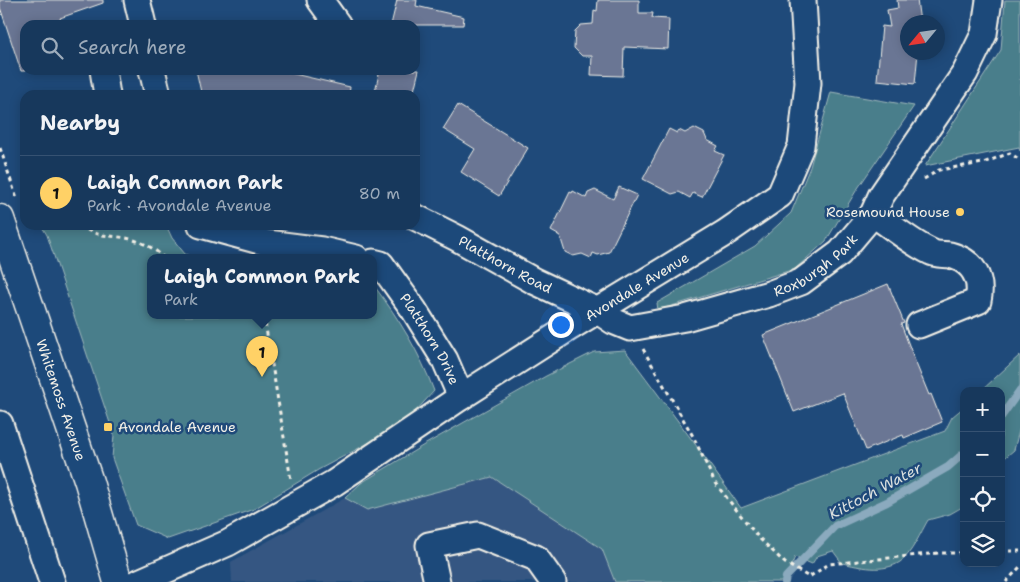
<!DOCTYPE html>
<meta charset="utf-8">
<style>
:root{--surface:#17385c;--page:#203f62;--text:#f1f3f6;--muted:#9eacbb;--line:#365272;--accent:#ffd166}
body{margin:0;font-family:"Shantell Sans",sans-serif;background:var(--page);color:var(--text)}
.controls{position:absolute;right:15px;bottom:15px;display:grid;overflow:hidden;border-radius:10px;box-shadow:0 2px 12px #0003}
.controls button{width:45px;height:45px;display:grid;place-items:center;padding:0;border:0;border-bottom:1px solid var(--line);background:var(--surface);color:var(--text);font:25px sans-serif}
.compass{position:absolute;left:900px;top:15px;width:45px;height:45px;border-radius:50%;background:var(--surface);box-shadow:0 2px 12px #0003;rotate:241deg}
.you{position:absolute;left:560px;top:324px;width:18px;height:18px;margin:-12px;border:4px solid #fff;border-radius:50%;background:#1a73e8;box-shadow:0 0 0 8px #1a73e833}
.badge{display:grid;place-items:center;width:32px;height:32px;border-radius:50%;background:var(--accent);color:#111;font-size:16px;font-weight:700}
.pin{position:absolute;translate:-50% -41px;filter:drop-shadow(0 1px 2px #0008)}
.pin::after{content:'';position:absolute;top:26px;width:18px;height:15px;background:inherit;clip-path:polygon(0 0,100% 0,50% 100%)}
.popup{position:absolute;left:147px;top:254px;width:230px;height:65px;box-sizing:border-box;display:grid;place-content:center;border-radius:10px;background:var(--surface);filter:drop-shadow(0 1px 4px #0005);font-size:16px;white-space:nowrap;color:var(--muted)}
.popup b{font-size:19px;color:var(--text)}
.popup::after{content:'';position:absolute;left:50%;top:100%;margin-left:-10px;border:10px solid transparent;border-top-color:var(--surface)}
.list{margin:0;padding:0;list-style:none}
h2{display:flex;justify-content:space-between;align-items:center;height:65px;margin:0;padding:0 20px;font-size:21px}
h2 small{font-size:16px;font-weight:400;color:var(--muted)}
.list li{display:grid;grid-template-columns:32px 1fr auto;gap:15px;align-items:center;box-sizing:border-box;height:75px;padding:0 20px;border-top:1px solid var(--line)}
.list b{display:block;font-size:19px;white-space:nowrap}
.list p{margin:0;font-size:16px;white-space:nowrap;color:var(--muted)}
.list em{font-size:16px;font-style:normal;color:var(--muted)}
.icon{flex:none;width:28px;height:28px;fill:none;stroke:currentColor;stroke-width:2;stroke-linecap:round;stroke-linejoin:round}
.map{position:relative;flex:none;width:1020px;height:582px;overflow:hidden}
.search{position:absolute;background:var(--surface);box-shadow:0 2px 12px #0003;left:20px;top:20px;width:400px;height:55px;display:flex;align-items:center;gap:12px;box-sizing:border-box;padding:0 18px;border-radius:15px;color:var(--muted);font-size:19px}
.panel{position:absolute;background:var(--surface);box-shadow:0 2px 12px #0003;left:20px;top:90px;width:400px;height:140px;border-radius:15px}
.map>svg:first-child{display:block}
</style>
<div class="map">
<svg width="1020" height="582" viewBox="0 0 1020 582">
<rect width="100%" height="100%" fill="#1f4a7a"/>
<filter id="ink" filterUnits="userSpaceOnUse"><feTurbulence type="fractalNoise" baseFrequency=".02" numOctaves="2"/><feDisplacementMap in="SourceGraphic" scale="10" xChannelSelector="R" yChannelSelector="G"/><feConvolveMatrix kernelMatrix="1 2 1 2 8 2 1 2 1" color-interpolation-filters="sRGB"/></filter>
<g filter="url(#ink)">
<path fill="#365782" d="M492 477 602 549 615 582H232L231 562 345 498 367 510Z"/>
<path fill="#4a7e8b" stroke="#9fb8ba" d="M1005 0H1020V151L1019 147 925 166 1001 50Z
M831 92 914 106 856 191 826 241 795 269 658 310 657 303 755 246 791 213 810 167Z
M41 225H166L172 238 185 254 198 258H151V316H373V286L375 287C399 319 420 353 434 391L404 424 318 470 254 509 168 539 136 525 112 458 114 435 47 235Z
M625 350 698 448 741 508 945 431 952 417 964 407V506L950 514 928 520C921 532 911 555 900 562 883 573 860 567 842 563L833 551 817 556 812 564 795 557 786 577 787 582H615L602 549 492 477 367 510 345 498 361 483 424 445 546 376 594 352Z
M1020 355V427L1014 450 1001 461V391H981Z"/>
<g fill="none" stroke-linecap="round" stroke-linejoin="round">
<path stroke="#8baabe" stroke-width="8" d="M1001 417 1020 390
M785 582 786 577 835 526 887 502 948 467 964 453"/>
</g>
<path fill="#6b7694" stroke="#f4f1e8" d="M0 0H103V3L60 18 62 25H25V71H21L0 7Z
M397 0H417L416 6 464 17 463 25H391Z
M598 0H639V13H653L652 18 669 19 668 49 624 47 623 76 591 75 592 56H582L574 48 575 31 581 25 593 24 594 10 597 11Z
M897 0H917L920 22H908V52H918L915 84 877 80 882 26 890 27 887 10 898 8Z
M196 70H277L350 87 349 95H212L201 92Z
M380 70H419L413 95H390L375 91Z
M458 105 528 148 499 196 461 172 475 149 443 129Z
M694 128 704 133 707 140 718 146 715 151 724 155 702 197 693 193 690 198 679 192 672 194 643 179 669 129 677 133 679 130 685 133Z
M619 187 637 195 609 252 598 255 593 253 591 258 582 254 573 256 565 252 560 236 551 231 570 192 572 193 573 191 586 198 588 193 595 190 613 199Z
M888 284 904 323 901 324 915 361 929 395 931 394 942 422 904 438 903 435 866 450 843 393 794 412 763 335Z"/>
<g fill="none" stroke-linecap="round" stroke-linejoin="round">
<g stroke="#f4f1e8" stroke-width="29">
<g id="minor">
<path d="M137 0 143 25"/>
<path d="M320 0 338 25"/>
<path d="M103 70 107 95"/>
<path d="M152 70 158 95"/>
<path d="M873 214C892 226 911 243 931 252 936 255 944 254 950 255 973 261 983 278 978 301L919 325"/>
<path id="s1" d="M415 217 457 238 534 281 598 311 613 321 630 328 685 318 769 294 801 282 840 253 873 214 881 196 965 73 984 34 989 0"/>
<path d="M201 225 267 243 322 250 356 258"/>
<path id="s2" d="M373 262 381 264 414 310 445 360 461 397"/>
<path d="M0 424 52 582"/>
<path id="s3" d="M139 582 228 543 334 483 461 397 569 328 725 233 780 195 801 146 808 83 803 0"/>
<path d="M437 582 429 545 478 535 536 558 553 582"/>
</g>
</g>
<g stroke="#f4f1e8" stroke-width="31">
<g id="major">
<path id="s4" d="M0 219 89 482 118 582"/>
</g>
</g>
<path stroke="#f4f1e8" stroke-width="3" stroke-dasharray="4 4" stroke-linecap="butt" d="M0 148 17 199
M924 179 939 170 983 163 1010 153 1020 160
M81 225C95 239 116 234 134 240 146 244 155 249 164 258
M264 316 291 480
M643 349 694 438 715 483 758 537 785 563 809 577 829 564 939 553H964
M1001 551H1020
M1006 582 1020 567"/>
<use href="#minor" stroke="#1f4a7a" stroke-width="25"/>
<use href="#major" stroke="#1f4a7a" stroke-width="28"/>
</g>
</g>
<g fill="#ffd166" stroke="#1f4a7a" stroke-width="2">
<circle cx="960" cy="212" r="5"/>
<rect x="103" y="422" width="10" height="10" rx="2.5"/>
</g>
<g text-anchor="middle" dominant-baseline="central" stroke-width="5" stroke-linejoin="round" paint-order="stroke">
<g font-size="14" fill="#f4f1e8" stroke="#1f4a7a" text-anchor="end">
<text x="950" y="212">Rosemound House</text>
<text x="118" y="427" text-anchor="start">Avondale Avenue</text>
</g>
<g font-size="14" fill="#f4f1e8" stroke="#1f4a7a">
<text stroke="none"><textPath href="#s1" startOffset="441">Roxburgh Park</textPath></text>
<text stroke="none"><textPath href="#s1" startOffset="102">Platthorn Road</textPath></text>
<text stroke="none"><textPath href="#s3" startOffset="580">Avondale Avenue</textPath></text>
<text stroke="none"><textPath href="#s2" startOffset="98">Platthorn Drive</textPath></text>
<text stroke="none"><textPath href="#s4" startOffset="191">Whitemoss Avenue</textPath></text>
</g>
<g font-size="15" font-style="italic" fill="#dadfde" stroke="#1f4a7a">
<text transform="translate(875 491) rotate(-28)">Kittoch Water</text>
</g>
</g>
</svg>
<div class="controls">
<button>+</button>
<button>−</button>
<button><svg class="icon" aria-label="locate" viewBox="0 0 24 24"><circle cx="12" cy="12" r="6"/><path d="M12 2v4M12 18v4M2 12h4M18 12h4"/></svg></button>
<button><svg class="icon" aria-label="layers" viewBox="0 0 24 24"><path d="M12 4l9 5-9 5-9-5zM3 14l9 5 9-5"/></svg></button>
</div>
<svg class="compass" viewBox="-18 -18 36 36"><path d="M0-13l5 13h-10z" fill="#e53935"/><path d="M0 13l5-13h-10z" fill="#9eacbb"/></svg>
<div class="you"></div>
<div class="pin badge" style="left:262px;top:377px">1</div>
<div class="popup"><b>Laigh Common Park</b>Park</div>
<div class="search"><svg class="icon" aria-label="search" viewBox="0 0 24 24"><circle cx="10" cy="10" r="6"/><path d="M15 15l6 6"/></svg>Search here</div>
<section class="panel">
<h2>Nearby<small></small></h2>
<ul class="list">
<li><span class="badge">1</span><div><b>Laigh Common Park</b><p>Park · Avondale Avenue</p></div><em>80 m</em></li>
</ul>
</section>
</div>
